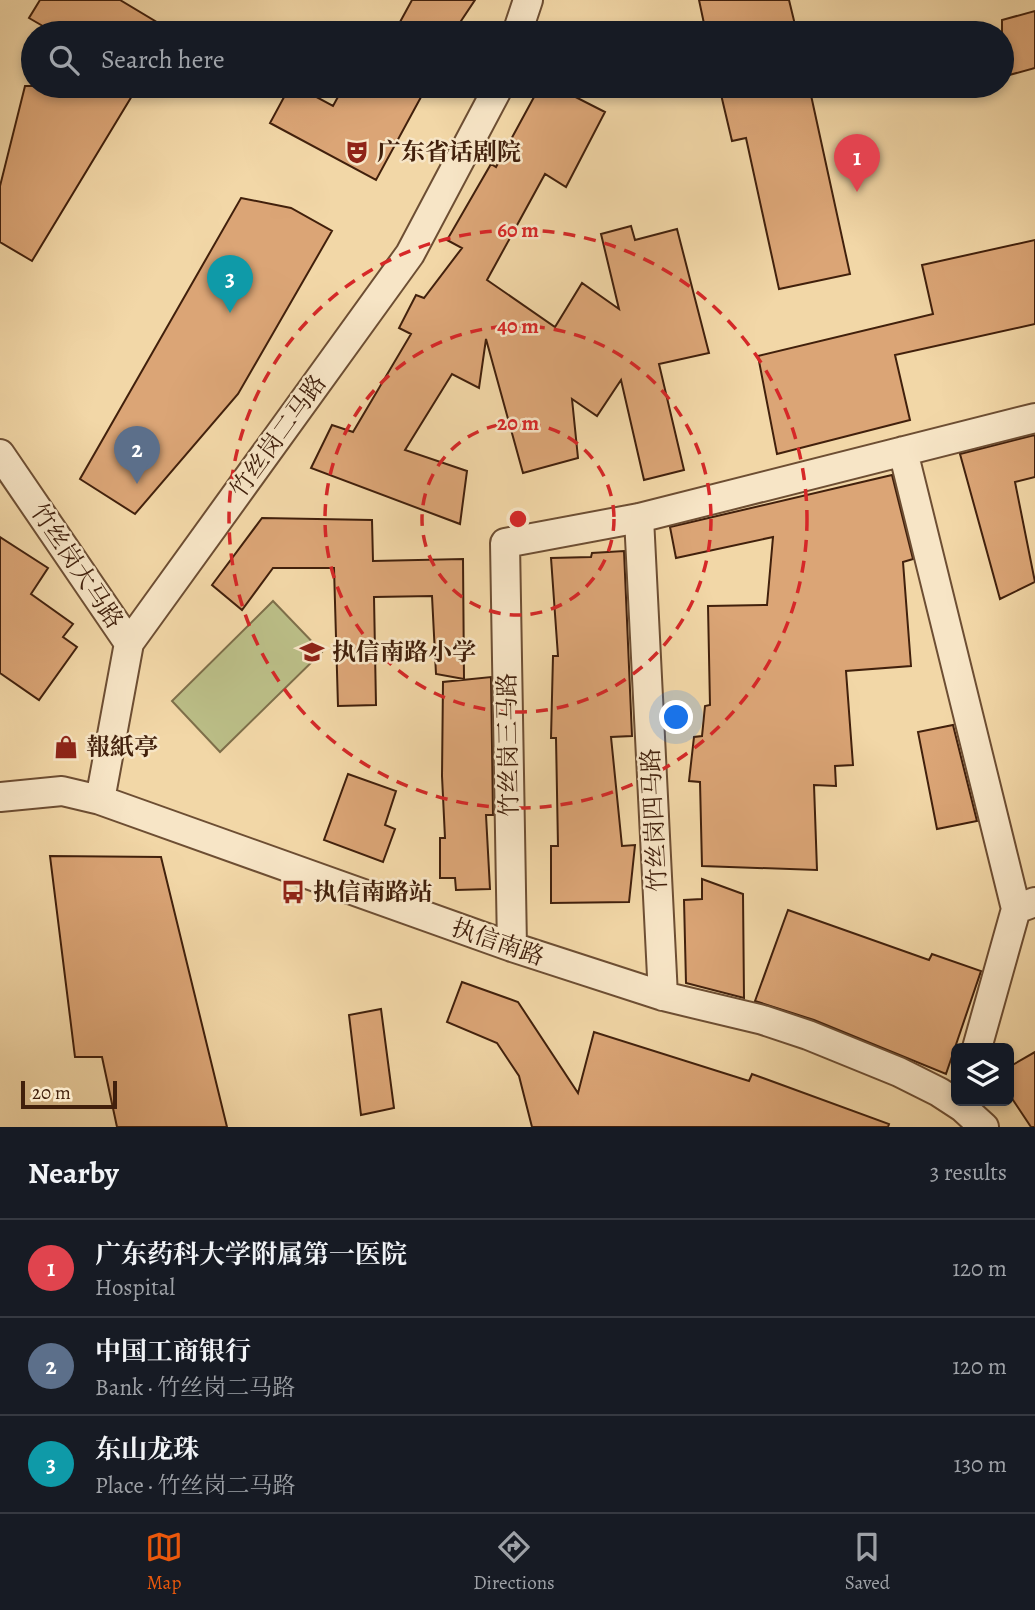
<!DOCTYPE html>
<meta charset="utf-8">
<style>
:root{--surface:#171b24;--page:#20242c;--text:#f1f3f6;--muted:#9ea1a6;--line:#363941;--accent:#ea580c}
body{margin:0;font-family:Alegreya,"Noto Serif SC",serif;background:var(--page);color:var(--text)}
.controls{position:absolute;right:21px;bottom:21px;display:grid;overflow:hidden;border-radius:10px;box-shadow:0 4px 10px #0003}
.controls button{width:63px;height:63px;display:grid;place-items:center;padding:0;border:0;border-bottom:2px solid var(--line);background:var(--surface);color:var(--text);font:35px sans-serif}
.scale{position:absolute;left:21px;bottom:18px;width:96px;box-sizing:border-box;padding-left:7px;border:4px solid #41200c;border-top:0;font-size:19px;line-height:24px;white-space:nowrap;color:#41200c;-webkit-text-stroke:5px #f7e5c6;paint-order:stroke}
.you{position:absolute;left:677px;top:718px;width:24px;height:24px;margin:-18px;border:5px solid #fff;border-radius:50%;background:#1a73e8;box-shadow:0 0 0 10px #1a73e833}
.badge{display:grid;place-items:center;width:46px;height:46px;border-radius:50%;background:var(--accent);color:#fff;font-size:23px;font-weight:700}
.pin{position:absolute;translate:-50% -58px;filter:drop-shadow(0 2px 4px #0008)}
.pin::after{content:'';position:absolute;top:37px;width:24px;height:21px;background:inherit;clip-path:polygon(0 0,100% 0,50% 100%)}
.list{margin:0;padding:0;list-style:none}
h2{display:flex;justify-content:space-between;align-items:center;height:91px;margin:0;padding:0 28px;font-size:30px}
h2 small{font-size:23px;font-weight:400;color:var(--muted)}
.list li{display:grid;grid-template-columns:46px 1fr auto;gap:21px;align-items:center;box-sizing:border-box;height:98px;padding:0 28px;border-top:2px solid var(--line)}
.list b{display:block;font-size:26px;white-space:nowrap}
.list p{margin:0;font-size:23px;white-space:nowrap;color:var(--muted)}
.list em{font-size:23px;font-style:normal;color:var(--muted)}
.icon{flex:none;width:38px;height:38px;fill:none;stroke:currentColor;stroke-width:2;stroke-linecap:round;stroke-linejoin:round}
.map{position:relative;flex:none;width:1035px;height:1127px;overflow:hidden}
.search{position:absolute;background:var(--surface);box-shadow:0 4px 10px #0003;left:21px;right:21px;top:21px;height:77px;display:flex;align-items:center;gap:18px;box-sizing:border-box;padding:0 24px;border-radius:38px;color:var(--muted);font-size:26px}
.sheet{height:385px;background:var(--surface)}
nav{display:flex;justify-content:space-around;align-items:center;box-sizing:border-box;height:98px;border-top:2px solid var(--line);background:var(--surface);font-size:19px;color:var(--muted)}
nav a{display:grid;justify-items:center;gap:4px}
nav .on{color:var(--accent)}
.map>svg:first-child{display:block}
</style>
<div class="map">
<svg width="1035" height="1127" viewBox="0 0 1035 1127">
<rect width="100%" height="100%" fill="#f2d7a7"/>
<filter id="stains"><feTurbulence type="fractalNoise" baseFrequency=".00286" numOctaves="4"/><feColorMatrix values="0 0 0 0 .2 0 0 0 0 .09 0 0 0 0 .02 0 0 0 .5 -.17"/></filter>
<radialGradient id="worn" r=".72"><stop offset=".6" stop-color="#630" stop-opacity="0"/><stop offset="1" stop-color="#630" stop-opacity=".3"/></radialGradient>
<path fill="#bbbe87" stroke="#7e6f4a" stroke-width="2" d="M273 601 322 652 220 752 172 701Z"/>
<path fill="#dba576" stroke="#41200c" stroke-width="2" d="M40 0H120L175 33H55L29 18Z
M412 0H475L453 33H394Z
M699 0H789L797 33H706Z
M1035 11V68L1002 77V20Z
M25 86H138L32 261 0 242V186Z
M290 86H296L333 106 344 86H427L376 180 270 123Z
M540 86H554L605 112 566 187 545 174 487 280 555 327 582 283 619 309 601 234 631 226 635 240 677 229 709 353 659 364 684 470 644 480 621 380 597 416 572 399 578 458 523 473 486 339 479 388 452 374 405 450 467 471 460 524 311 468 332 425 353 432 411 334 399 328 416 295 424 298 462 248 447 240 491 164 496 167Z
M719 86H809L850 274 779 289 746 138 732 141Z
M241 198 291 208 332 231 238 394 135 514 80 479Z
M1035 240V324L895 355 910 420 777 454 758 356 933 314 922 265Z
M1035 435V477L1015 482 1035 582 1000 599 960 454Z
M892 475 913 559 903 562 911 666 846 671 853 765 835 766 836 786 814 785 817 870 702 866 700 782 689 781 694 737 702 736 705 706 710 705 708 606 767 605 773 537 676 558 670 527Z
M262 518 372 520 373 561 463 559 464 679 436 674 432 596 374 597 376 705 338 706 334 568H273L242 610 212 585Z
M0 537 48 568 31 594 73 624 63 637 77 647 39 700 0 673Z
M624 551 632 736 611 737 622 846 635 845 629 902 551 903V846H558L556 738H551L553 656H558L551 558 591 557 592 553Z
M491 677 493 815H486L490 889 456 890 455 878H440V838H445L442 776 443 682Z
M953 725 977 821 937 829 918 732Z
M348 774 396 791 385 825 395 829 383 862 324 840Z
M50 856 161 857 227 1127H117L102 1057H75Z
M702 879 743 894 744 998 686 983 684 900 702 899Z
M788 910 929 960 932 954 981 971 946 1074 814 1020 755 1001Z
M462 982 518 1002 578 1093 594 1032 749 1081 752 1074 889 1124 888 1127H532L519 1076 497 1043 447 1022Z
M381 1009 394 1108 361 1115 349 1015Z
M1035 1052V1127H1031L1009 1094V1067Z"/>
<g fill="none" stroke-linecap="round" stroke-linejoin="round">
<g stroke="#6d4e33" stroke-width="32">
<path id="street" d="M517 33 528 0
M903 451 1016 909
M0 454 129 643
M639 518 663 996
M0 797 62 791 100 800 512 947 663 996 763 1020 808 1035 899 1072 939 1092 962 1107 984 1127
M100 800 129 643 410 254 499 86
M512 947 505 543 639 518 1035 418
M977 1048 1016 909 1035 902"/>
</g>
<use href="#street" stroke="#f7e5c6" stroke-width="28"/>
</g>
<g fill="none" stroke="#d62828" stroke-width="3.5" stroke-dasharray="12 9">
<circle cx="518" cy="519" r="96"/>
<circle cx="518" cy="519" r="193"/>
<circle cx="518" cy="519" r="289"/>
</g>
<defs>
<g id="theatre-bare" transform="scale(1.89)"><path d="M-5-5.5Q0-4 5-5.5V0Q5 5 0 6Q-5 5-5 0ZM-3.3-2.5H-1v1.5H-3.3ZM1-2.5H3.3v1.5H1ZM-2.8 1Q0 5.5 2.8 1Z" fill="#8f2418" stroke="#f7e5c6" stroke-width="2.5" paint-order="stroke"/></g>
<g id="school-bare" transform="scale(1.89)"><path d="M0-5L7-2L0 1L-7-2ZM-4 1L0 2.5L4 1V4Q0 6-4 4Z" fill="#8f2418" stroke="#f7e5c6" stroke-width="2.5" paint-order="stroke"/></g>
<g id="shop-bare" transform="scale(1.89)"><path d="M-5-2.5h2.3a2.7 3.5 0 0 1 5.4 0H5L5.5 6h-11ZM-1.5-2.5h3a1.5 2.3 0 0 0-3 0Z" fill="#8f2418" stroke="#f7e5c6" stroke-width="2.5" paint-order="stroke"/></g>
<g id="bus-bare" transform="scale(1.89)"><path d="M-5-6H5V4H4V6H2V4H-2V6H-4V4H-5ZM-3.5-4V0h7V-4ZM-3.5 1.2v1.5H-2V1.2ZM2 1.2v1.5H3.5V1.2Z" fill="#8f2418" stroke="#f7e5c6" stroke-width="2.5" paint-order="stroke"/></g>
</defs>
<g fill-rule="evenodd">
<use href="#theatre-bare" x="357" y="152"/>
<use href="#school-bare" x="312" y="652"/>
<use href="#shop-bare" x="66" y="747"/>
<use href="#bus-bare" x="293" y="892"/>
</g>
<g text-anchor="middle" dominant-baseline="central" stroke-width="5" stroke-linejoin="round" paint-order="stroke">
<g font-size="24" font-weight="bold" fill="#41200c" stroke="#f7e5c6" text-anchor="start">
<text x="377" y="152">广东省话剧院</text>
<text x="332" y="652">执信南路小学</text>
<text x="86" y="747">報紙亭</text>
<text x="313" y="892">执信南路站</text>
</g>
<g font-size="24" fill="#41200c" stroke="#f7e5c6">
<text transform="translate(278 436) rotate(-54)">竹丝岗二马路</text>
<text transform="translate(77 566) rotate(56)">竹丝岗大马路</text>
<text transform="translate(508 745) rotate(-91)">竹丝岗三马路</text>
<text transform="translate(654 820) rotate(-93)">竹丝岗四马路</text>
<text transform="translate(498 942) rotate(19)">执信南路</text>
</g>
</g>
<circle cx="518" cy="519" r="10" fill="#d62828" stroke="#f7e5c6" stroke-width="3.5"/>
<g font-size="21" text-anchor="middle" font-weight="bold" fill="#d62828" stroke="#f7e5c6" stroke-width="5" stroke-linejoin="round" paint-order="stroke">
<text x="518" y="237">60 m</text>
<text x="518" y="333">40 m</text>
<text x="518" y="430">20 m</text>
</g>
<rect width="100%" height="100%" filter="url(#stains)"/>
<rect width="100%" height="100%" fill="url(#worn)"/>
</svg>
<div class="controls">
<button><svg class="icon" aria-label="layers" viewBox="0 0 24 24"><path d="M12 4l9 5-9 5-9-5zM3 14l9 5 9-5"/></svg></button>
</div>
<div class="scale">20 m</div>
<div class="you"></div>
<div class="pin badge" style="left:857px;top:192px;background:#e0444e">1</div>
<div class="pin badge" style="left:137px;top:484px;background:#5c6f8a">2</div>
<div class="pin badge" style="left:230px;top:313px;background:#0f9aa8">3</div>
<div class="search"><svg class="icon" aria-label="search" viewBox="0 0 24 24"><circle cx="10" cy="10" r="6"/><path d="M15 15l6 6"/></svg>Search here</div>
</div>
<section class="sheet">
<h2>Nearby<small>3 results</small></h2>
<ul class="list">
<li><span class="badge" style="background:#e0444e">1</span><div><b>广东药科大学附属第一医院</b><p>Hospital</p></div><em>120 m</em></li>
<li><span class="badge" style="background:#5c6f8a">2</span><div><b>中国工商银行</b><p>Bank · 竹丝岗二马路</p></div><em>120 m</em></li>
<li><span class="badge" style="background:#0f9aa8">3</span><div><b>东山龙珠</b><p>Place · 竹丝岗二马路</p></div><em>130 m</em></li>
</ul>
</section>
<nav>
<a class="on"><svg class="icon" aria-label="map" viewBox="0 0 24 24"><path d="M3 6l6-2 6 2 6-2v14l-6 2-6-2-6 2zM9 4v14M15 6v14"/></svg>Map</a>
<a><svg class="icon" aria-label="directions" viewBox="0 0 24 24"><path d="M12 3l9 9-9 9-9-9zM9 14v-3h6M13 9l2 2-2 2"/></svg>Directions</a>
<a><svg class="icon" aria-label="saved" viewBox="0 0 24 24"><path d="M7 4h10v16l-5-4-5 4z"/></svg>Saved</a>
</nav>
